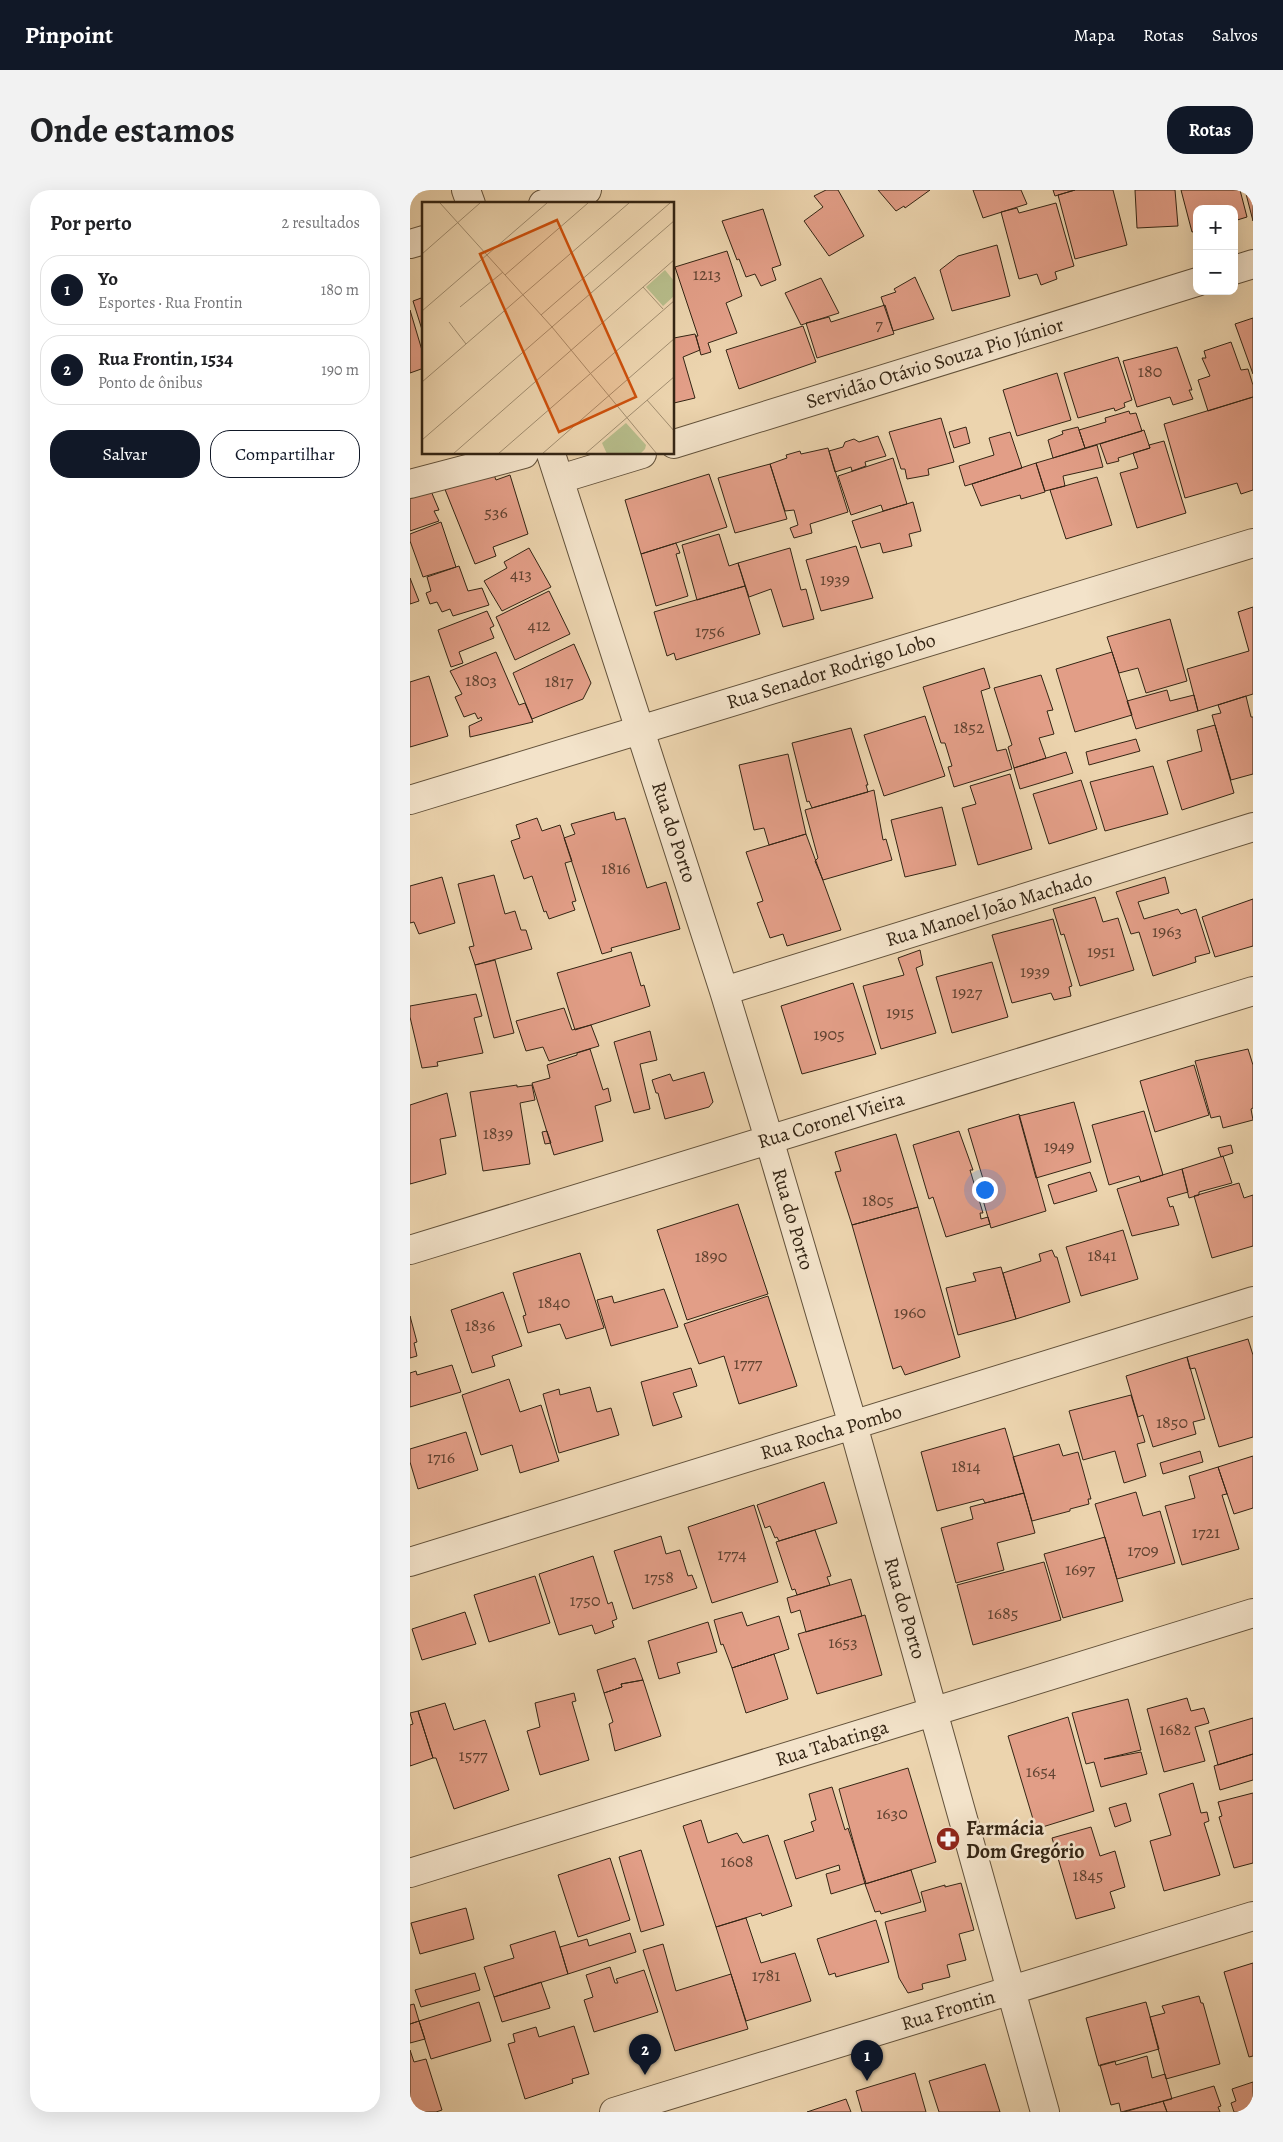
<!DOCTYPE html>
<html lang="pt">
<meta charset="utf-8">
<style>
:root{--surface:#fff;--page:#f2f2f2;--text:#202124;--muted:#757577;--line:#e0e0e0;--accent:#111827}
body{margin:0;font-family:Alegreya,serif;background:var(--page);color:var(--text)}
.controls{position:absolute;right:15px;top:15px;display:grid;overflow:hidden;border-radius:10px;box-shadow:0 5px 20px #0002}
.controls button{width:45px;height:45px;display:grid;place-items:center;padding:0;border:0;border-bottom:1px solid var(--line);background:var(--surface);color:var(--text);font:25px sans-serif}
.you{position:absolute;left:574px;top:999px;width:18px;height:18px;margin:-12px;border:4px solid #fff;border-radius:50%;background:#1a73e8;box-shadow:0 0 0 8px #1a73e833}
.badge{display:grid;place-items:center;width:32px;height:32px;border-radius:50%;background:var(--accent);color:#fff;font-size:16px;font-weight:700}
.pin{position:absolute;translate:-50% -41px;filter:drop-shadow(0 1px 2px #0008)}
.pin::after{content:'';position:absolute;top:26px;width:18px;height:15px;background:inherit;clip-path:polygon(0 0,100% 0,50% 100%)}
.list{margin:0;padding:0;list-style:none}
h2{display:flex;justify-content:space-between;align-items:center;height:65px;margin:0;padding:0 20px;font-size:21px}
h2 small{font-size:16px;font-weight:400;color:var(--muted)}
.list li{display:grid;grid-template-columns:32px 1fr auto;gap:15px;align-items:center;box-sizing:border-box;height:70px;margin:0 10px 10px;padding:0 10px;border:1px solid var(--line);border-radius:20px}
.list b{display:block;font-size:19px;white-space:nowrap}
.list p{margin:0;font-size:16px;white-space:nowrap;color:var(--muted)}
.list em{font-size:16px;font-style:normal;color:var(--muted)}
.actions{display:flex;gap:10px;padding:15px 20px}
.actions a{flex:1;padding:11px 0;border:1px solid var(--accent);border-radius:20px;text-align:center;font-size:18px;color:var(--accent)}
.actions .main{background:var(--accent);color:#fff}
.map{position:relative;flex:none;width:843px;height:1922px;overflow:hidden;border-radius:20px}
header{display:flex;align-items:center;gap:30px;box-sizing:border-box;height:70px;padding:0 25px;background:var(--accent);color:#fff}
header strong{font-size:24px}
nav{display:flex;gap:28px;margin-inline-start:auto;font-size:18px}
.intro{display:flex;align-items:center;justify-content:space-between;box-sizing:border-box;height:120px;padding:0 30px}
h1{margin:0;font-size:35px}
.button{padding:12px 22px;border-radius:20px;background:var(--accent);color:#fff;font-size:18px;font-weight:700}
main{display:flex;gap:30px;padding:0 30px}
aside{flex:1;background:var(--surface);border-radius:20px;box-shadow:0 5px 20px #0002}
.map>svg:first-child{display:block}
</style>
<header>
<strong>Pinpoint</strong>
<nav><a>Mapa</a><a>Rotas</a><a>Salvos</a></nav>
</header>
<div class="intro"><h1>Onde estamos</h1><a class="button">Rotas</a></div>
<main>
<aside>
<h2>Por perto<small>2 resultados</small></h2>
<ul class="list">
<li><span class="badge">1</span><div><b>Yo</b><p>Esportes · Rua Frontin</p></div><em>180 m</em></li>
<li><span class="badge">2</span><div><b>Rua Frontin, 1534</b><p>Ponto de ônibus</p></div><em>190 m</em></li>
</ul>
<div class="actions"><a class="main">Salvar</a><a>Compartilhar</a></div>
</aside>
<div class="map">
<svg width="843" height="1922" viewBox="0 0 843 1922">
<rect width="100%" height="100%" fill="#ecd4ae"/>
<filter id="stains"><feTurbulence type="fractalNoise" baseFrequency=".004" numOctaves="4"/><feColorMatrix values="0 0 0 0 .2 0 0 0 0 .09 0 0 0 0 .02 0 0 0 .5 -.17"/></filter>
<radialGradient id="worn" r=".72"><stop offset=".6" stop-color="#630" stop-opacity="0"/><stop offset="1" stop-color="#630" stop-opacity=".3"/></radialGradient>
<path fill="#e29e87" stroke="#342514" d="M416 0H428L454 46 419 66 394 31 413 17 404 6Z
M468 0H520L495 18 494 16 486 21Z
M563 0H611L617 14 573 28Z
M643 0H665L645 6Z
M665 0H703L717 55 665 69 648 5Z
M725 0H765L768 36 727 38Z
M771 0H830L837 27 824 31V19H787V41L782 42Z
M835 0H843V31Z
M646 13 664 76 645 82 647 89 631 95 627 84 609 89 591 22 607 18 609 23Z
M353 19 371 75 362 78 366 90 351 96 345 84 336 87 329 69 327 70 312 31Z
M587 55 600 106 542 121 530 80 548 66Z
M317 61 332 106 316 113 327 143 298 153 301 162 291 165 286 146H288L265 77Z
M505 87 524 129 483 141 471 107 486 102 484 99Z
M411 88 429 123 391 135 375 103Z
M14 107V146L3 111Z
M475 115 484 144 407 168 396 133 419 127 421 132Z
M0 120 14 167V178L0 183Z
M843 128V184L825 134Z
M393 136 406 172 329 199 316 160Z
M285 144 290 160 273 167 285 208 264 213V148Z
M821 152 831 180 838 179 843 195V207L798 221 788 190 800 186 792 168H796L794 161Z
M767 157 782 200H779L783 209 763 215 760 207 727 217 713 171Z
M708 167 722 210 714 213 715 217 705 221 704 218 668 228 654 183Z
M647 183 661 230 607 246 593 200Z
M843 207V300L831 304 827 293 775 308 754 234Z
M719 221 720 224 726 223 732 241 675 258 669 240 696 232 695 228Z
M531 228 544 272 518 279 519 285 497 289 495 279H491L479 242Z
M556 237 560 253 544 258 539 242Z
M668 237 675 258 643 268 638 250 653 244 652 241Z
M734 240 740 258 708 268 709 271 697 274 690 254Z
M600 242 612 278 555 296 549 276 584 265 579 248Z
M468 246 476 266 455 272 456 276 442 281 441 277 425 282 419 261 433 257 435 252 444 249 449 252Z
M754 251 776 323 727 338 710 283 728 278 723 263 740 258 739 255Z
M687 255 693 277 653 286 655 296 635 301 626 273Z
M418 258 438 322 400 334 402 343 384 348 380 338 388 335 384 320 375 321 360 274 377 268 376 265 390 261 391 264Z
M483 268 497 314 473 321 471 315 441 325 428 286Z
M626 273 635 302 611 309 610 305 571 316 562 294Z
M360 274 377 329 325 343 308 288Z
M82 280 86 290 100 285 118 344 83 357 86 366 65 374 32 292Z
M299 284 317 337 231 364 215 310Z
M687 287 702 335 656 349 640 300Z
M21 301 29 320 24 321 29 331 0 341V308Z
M503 312 511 341 499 344 502 356 473 363 470 353 451 358 442 331Z
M31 332 46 377 13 387 0 351V344Z
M309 344 319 376 328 373 335 396 287 410 272 355Z
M266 353 270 363 266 364 278 406 246 416 231 364Z
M446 356 463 408 411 421 396 370Z
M119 358 141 397 92 421 74 391 97 378 94 372Z
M380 358 391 400 396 399 404 429 373 437 361 399 339 407 328 373Z
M49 376 58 401 72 398 79 415 43 426 40 419 32 422 27 412 20 414 16 403 21 401 17 387Z
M0 388 9 411 0 414Z
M335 396 350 444 266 470 264 463 257 466 244 422Z
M139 401 160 444 105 470 86 427Z
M843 417V504L788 521 777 479 839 461 828 422Z
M77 421 84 436 80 438 84 448 49 462 53 473 41 477 28 440Z
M760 429 777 491 736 503 728 478 709 483 697 447Z
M164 454 181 493 173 509 122 529 103 483Z
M86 462 109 515 115 513 123 532 60 547 59 536 72 530 71 527 68 529 65 523 54 527 45 507 52 504 40 481Z
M702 462 722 525 665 542 646 479Z
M574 478 580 498 571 501 587 561 596 559 602 579 544 597 538 577 542 576 535 553H531L513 497Z
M631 485 643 520 637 521 644 544 629 548 636 568 604 578 598 557 602 555 584 498Z
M19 486 38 546 0 557V492Z
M757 500 760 511 784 505 788 521 726 539 717 511Z
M836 506 841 527H843V584L821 590 802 525 811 523 808 515Z
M515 526 535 586 474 606 454 545Z
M805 535 824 603 772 620 757 571 792 561 787 540Z
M441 538 458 595H456L458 602 402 618 399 611 397 612 382 553Z
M726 549 730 561 679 575 676 562Z
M656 562 663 583 610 599 604 578Z
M378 564 396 644 359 655 354 638 344 640 329 575Z
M743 576 758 624 695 641 680 592Z
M600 584 622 659 568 675 552 618 566 614 560 596Z
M671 590 687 639 639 654 623 604Z
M464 600 473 650 476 649 482 670 413 690 405 671 408 668 395 620Z
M532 617 546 675 495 687 481 630Z
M204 622 206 630 215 628 237 698 256 692 270 739 201 758 202 761 192 764 154 648 165 644 161 634Z
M127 628 132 641 150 635 162 671 155 673 166 711 162 712 165 720 139 729 136 721 134 722 122 686 114 689 101 651 110 648 106 635Z
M396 644 431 740 377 756 373 744 360 748 347 713 353 711 336 662Z
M84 685 95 724 105 721 111 740H116L122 759 65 775 59 757 64 756 48 694Z
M32 687 45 733 9 744 4 732 0 733V696Z
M755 687 759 703 728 712 734 729 768 719 771 724 786 719 800 763 785 767 786 772 743 786 729 742 721 744 706 702Z
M685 707 693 732 708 728 724 780 670 796 654 744 651 745 643 719Z
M843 709V756L805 767 792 727Z
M643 729 662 796 659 797 661 806 644 810 641 803 602 813 582 745Z
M510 760 513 775 506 778 526 843 471 859 453 796 494 785 488 768Z
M221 762 231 796 234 795 240 816 165 840 147 783Z
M85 770 104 843 84 848 65 775Z
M582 772 598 827 542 843 526 787Z
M443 793 466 864 392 884 371 816Z
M66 804 72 826 64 828 73 863 27 872 28 876 12 878 0 827V816Z
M154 818 162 840 181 835 189 856 139 871 133 857 116 861 106 831Z
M240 841 247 870 230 874 240 919 224 923 204 852Z
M180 859 193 900 198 898 201 911 185 916 193 951 144 965 122 893 140 888 137 875 167 865V863Z
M838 859 843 875V918L841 919 843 930 813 938 810 926 801 928 785 871Z
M784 875 799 925 745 942 730 891Z
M294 882 303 912 299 917 255 929 248 903H246L242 890 260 884 263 891Z
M107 895V897L122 895 125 910 110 913 120 974 73 981 60 902Z
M37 903 46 946 30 949 36 984 0 994V915Z
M664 912 681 972 626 988 609 926Z
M734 921 753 985 731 992 729 986 699 995 682 935Z
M609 924 636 1021 581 1038 571 1003 577 1002 558 939Z
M137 941 141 953 135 954 132 942Z
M549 941 563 980H560L573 1023H570L571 1029 578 1027 580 1034 536 1047 523 1007 519 1009 503 955Z
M486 944 508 1017 442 1035 425 982 431 981 425 962Z
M821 955 823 963 811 967 808 958Z
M813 966 822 993 789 1002V1005L779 1008 772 979Z
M772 979 778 1002 757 1008 760 1017 763 1016 769 1035 722 1046 707 999Z
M680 982 687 1001 644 1014 638 995Z
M829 993 834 1008 843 1005V1056L802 1068 784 1006Z
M328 1014 358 1104 277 1130 247 1040Z
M508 1017 550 1167 495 1185 491 1176 483 1179 442 1035Z
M713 1040 728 1089 671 1106 656 1057Z
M642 1060 645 1067H647L660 1112 606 1129 593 1083 631 1071 629 1064Z
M170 1063 194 1138 156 1149 150 1134 118 1143 113 1126 116 1125 103 1083Z
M591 1077 606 1129 548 1145 536 1098 566 1091 563 1083Z
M254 1099 268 1137 201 1156 187 1110 202 1106 204 1113Z
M93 1102 112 1156 82 1166 85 1176 62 1183 41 1120Z
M358 1106 387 1196 329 1214 314 1166 289 1174 274 1134Z
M0 1126 7 1152 4 1153 7 1166 0 1168Z
M838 1149 843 1165V1247L809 1257 785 1178 780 1179 777 1167Z
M777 1167 795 1229 783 1232 786 1244 743 1257 733 1225 728 1227 716 1186Z
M42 1175 51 1202 0 1217V1183L6 1181 7 1185Z
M281 1178 287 1196 263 1203 272 1227 243 1236 231 1192Z
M99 1189 110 1222 131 1215 149 1271 110 1283 102 1255 71 1265 52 1205Z
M180 1197 187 1222 201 1218 209 1245 149 1263 133 1204 149 1199 150 1205Z
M721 1205 735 1252 727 1254 736 1286 714 1293 705 1261 673 1270 659 1221Z
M595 1238 614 1303 575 1313 573 1309 527 1321 511 1262Z
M56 1242 68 1280 8 1299 0 1272V1259Z
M649 1254 653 1266 668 1262 681 1309H678L679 1314 660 1319V1321L622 1331 603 1267Z
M790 1261 793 1272 753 1284 750 1273Z
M843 1266V1318L824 1324 808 1277Z
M808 1277 817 1304 812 1305 829 1359 772 1375 755 1316 785 1308 779 1286Z
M414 1292 427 1333 369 1351 367 1347 365 1348 360 1336 355 1338 347 1315Z
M726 1302 733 1326 750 1321 765 1373 707 1389 685 1314Z
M614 1303 625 1343 587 1353 594 1380 546 1393 531 1338 563 1329 560 1317Z
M344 1315 368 1392 302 1413 278 1337Z
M405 1340 421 1386 417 1387 420 1395 387 1405 385 1399 382 1400 366 1352Z
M251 1346 256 1364 270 1360 278 1386 282 1385 287 1398 223 1419 204 1361Z
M695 1347 713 1411 653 1428 634 1364Z
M183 1366 198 1414 202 1412 207 1429 202 1431 204 1437 185 1444 182 1435 149 1445 129 1384Z
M634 1372 651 1430 563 1455 547 1395Z
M125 1386 140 1433 79 1452 64 1405Z
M441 1389 452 1426 396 1442 390 1420 381 1423 377 1408Z
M55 1422 66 1454 12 1470 2 1439Z
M332 1422 337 1436 369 1426 379 1459 322 1478 313 1454 311 1455 304 1430Z
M455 1425 472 1485 407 1504 388 1444Z
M298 1432 307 1462 267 1473 270 1483 249 1489 238 1451Z
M364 1464 378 1509 336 1523 322 1478Z
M225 1468 233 1490 211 1494 212 1497 194 1503 187 1480Z
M233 1490 251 1546 205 1561 199 1534 203 1532 194 1503 212 1497 211 1494Z
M164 1503 166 1511 162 1512 179 1570 130 1585 117 1541 130 1537 125 1513Z
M777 1508 781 1521 794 1518 799 1533 785 1537 795 1571 754 1582 737 1519Z
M718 1509 731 1560 694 1569 731 1562 737 1584 691 1597 684 1572 676 1574 662 1523Z
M35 1513 44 1540 75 1530 99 1600 44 1619 26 1568H23L8 1521Z
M8 1521 23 1568 0 1576V1535L3 1534 0 1523Z
M658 1527 684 1621 626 1639 598 1546Z
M843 1528V1564L808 1575 799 1541Z
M843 1564V1590L810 1600 804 1576Z
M498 1578 526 1672 455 1694 429 1599Z
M783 1593 791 1623 797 1622 799 1631 794 1633 810 1685 754 1701 740 1651 761 1645 749 1604Z
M422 1597 435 1640 438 1638 456 1693 421 1704 416 1684 430 1680 429 1675 386 1689 374 1651 404 1641 401 1632 406 1630 399 1604Z
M843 1603V1673L824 1678 809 1627 812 1626 808 1612Z
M716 1613 721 1631 705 1637 699 1618Z
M291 1630 298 1653 327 1643 333 1653 358 1645 382 1716 352 1726 351 1723 306 1737 273 1636Z
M681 1637 690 1666 705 1661 715 1697 700 1702 705 1718 666 1729 642 1648Z
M231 1660 254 1735 231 1742 209 1667Z
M200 1668 220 1730 168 1747 148 1685Z
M501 1680 511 1712 471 1724 470 1721 465 1722 455 1694Z
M551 1693 564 1740 549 1744 556 1770 537 1775 540 1787 512 1794 513 1799 498 1803 489 1788 475 1732 516 1721 511 1702 535 1695V1697Z
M56 1718 64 1749 10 1764 1 1733Z
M336 1728 351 1773 385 1763 401 1811 336 1831 306 1737Z
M466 1730 479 1772 426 1787 425 1783 419 1785 407 1749Z
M145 1741 158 1784 84 1807 74 1777 104 1768 100 1755Z
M220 1743 226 1762 158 1784 150 1757 177 1749 179 1756Z
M253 1754 266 1801 321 1784 338 1839 265 1861 233 1760Z
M843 1773V1866L839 1867 814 1782Z
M200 1777 205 1793H208L206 1789 234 1780 248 1822 184 1842 174 1810 183 1807 176 1785Z
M65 1783 70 1800 11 1817 5 1800Z
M131 1792 140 1818 92 1832 84 1807Z
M789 1806 791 1813H793L810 1874 756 1889 740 1827 755 1823 752 1816Z
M69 1812 81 1851 21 1869 9 1831Z
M736 1812 749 1859 689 1876 676 1828Z
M4 1814 9 1831 0 1834V1815Z
M9 1831 15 1849 0 1853V1834Z
M164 1836 179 1884 162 1889 163 1893 115 1909 98 1854 105 1852 103 1844 126 1837 129 1847Z
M0 1860 4 1872 16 1869 32 1920 26 1922H0Z
M737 1866 742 1888 755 1884 762 1909 711 1922 709 1913 701 1915 690 1875 705 1871 706 1875Z
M575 1874 590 1922H529L519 1891Z
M505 1883 516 1922H452L446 1901Z
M843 1892V1922H824L821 1913 826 1911 822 1899Z
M804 1896 811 1916 808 1917 810 1922H757L753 1911Z
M436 1909 441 1922H397Z
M753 1911 757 1922H714Z"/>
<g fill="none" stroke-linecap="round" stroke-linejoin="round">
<g stroke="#62513a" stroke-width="30">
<path id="minor" d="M56 0 61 14
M133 14 177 0
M0 54 14 50
M824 80 843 74
M264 254 787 92
M141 264 314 801 359 949 443 1235 635 1922
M150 289 232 264
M0 294 114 264
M0 610 843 353
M314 801 843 637
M0 1060 843 801
M0 1372 843 1111
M0 1683 843 1423
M204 1922 843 1726"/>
</g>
<use href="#minor" stroke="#f3e3ca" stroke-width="28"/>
</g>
<defs>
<g id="pharmacy-disc" transform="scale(1.25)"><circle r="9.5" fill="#8f2418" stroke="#f3e3ca"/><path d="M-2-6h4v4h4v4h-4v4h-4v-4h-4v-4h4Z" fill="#fff"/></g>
</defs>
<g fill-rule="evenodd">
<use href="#pharmacy-disc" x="538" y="1649"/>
</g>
<g text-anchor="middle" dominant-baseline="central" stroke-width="5" stroke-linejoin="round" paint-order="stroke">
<g font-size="18" fill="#604331">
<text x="297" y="84">1213</text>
<text x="469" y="134">7</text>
<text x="740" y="181">180</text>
<text x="86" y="322">536</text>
<text x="111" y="384">413</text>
<text x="425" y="389">1939</text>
<text x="129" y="435">412</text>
<text x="300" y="441">1756</text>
<text x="71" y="490">1803</text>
<text x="149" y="491">1817</text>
<text x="559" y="537">1852</text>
<text x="206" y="678">1816</text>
<text x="757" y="741">1963</text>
<text x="691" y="761">1951</text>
<text x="625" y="781">1939</text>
<text x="557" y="802">1927</text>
<text x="490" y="822">1915</text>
<text x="419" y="844">1905</text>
<text x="88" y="943">1839</text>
<text x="649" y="956">1949</text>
<text x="468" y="1010">1805</text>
<text x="692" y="1065">1841</text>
<text x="301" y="1066">1890</text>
<text x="144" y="1112">1840</text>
<text x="500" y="1122">1960</text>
<text x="70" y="1135">1836</text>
<text x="338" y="1173">1777</text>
<text x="762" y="1232">1850</text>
<text x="31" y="1267">1716</text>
<text x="556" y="1276">1814</text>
<text x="796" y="1342">1721</text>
<text x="733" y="1360">1709</text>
<text x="322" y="1364">1774</text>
<text x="670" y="1379">1697</text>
<text x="249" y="1387">1758</text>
<text x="175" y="1410">1750</text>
<text x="593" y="1423">1685</text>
<text x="433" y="1452">1653</text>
<text x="765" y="1539">1682</text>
<text x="63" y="1565">1577</text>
<text x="631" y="1581">1654</text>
<text x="482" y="1623">1630</text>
<text x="327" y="1671">1608</text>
<text x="678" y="1685">1845</text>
<text x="356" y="1785">1781</text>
</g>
<g font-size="20" fill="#342514" stroke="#f3e3ca">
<text transform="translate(525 173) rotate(-17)">Servidão Otávio Souza Pio Júnior</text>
<text transform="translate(421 481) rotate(-17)">Rua Senador Rodrigo Lobo</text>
<text transform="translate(264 642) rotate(72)">Rua do Porto</text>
<text transform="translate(579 719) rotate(-17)">Rua Manoel João Machado</text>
<text transform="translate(421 930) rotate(-17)">Rua Coronel Vieira</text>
<text transform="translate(383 1029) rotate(74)">Rua do Porto</text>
<text transform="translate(421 1242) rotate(-17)">Rua Rocha Pombo</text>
<text transform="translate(495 1418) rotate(74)">Rua do Porto</text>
<text transform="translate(422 1553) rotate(-17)">Rua Tabatinga</text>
<text transform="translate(538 1820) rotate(-17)">Rua Frontin</text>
</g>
<g font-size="20" font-weight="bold" fill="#342514" stroke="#f3e3ca" text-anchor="start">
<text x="556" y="1638">Farmácia<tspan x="556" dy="23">Dom Gregório</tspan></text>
</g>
</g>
<g transform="translate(12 12)">
<rect width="252" height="252" fill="#ecd4ae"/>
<path d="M243 68 252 79V94L241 104 224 85ZM204 221 224 243 223 247 218 252H185L180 241Z" fill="#b7bd8b"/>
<path d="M248 84 252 92 241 102 235 95Z" fill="#b7bd8b"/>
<path fill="none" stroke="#a28e70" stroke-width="1" d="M18 1 130 125 235 252M0 52 58 1M83 73 166 1M221 85 241 107M38 105 81 70M0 109 125 1M119 113 248 1M27 120 44 142M0 180 207 1M225 198 253 230M0 238 253 18M31 252 253 57M76 252 253 98M120 252 253 136M163 252 253 174"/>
<path fill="#cd510d" fill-opacity="0.15" stroke="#cd510d" stroke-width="2.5" d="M135 18 214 195 137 230 58 52Z"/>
<rect width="252" height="252" fill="none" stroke="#342514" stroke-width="2.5"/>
</g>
<rect width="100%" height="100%" filter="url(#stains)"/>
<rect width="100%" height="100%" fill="url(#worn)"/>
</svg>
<div class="controls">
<button>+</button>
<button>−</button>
</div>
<div class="you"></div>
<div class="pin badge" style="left:457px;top:1891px">1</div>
<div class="pin badge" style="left:235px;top:1885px">2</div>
</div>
</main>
